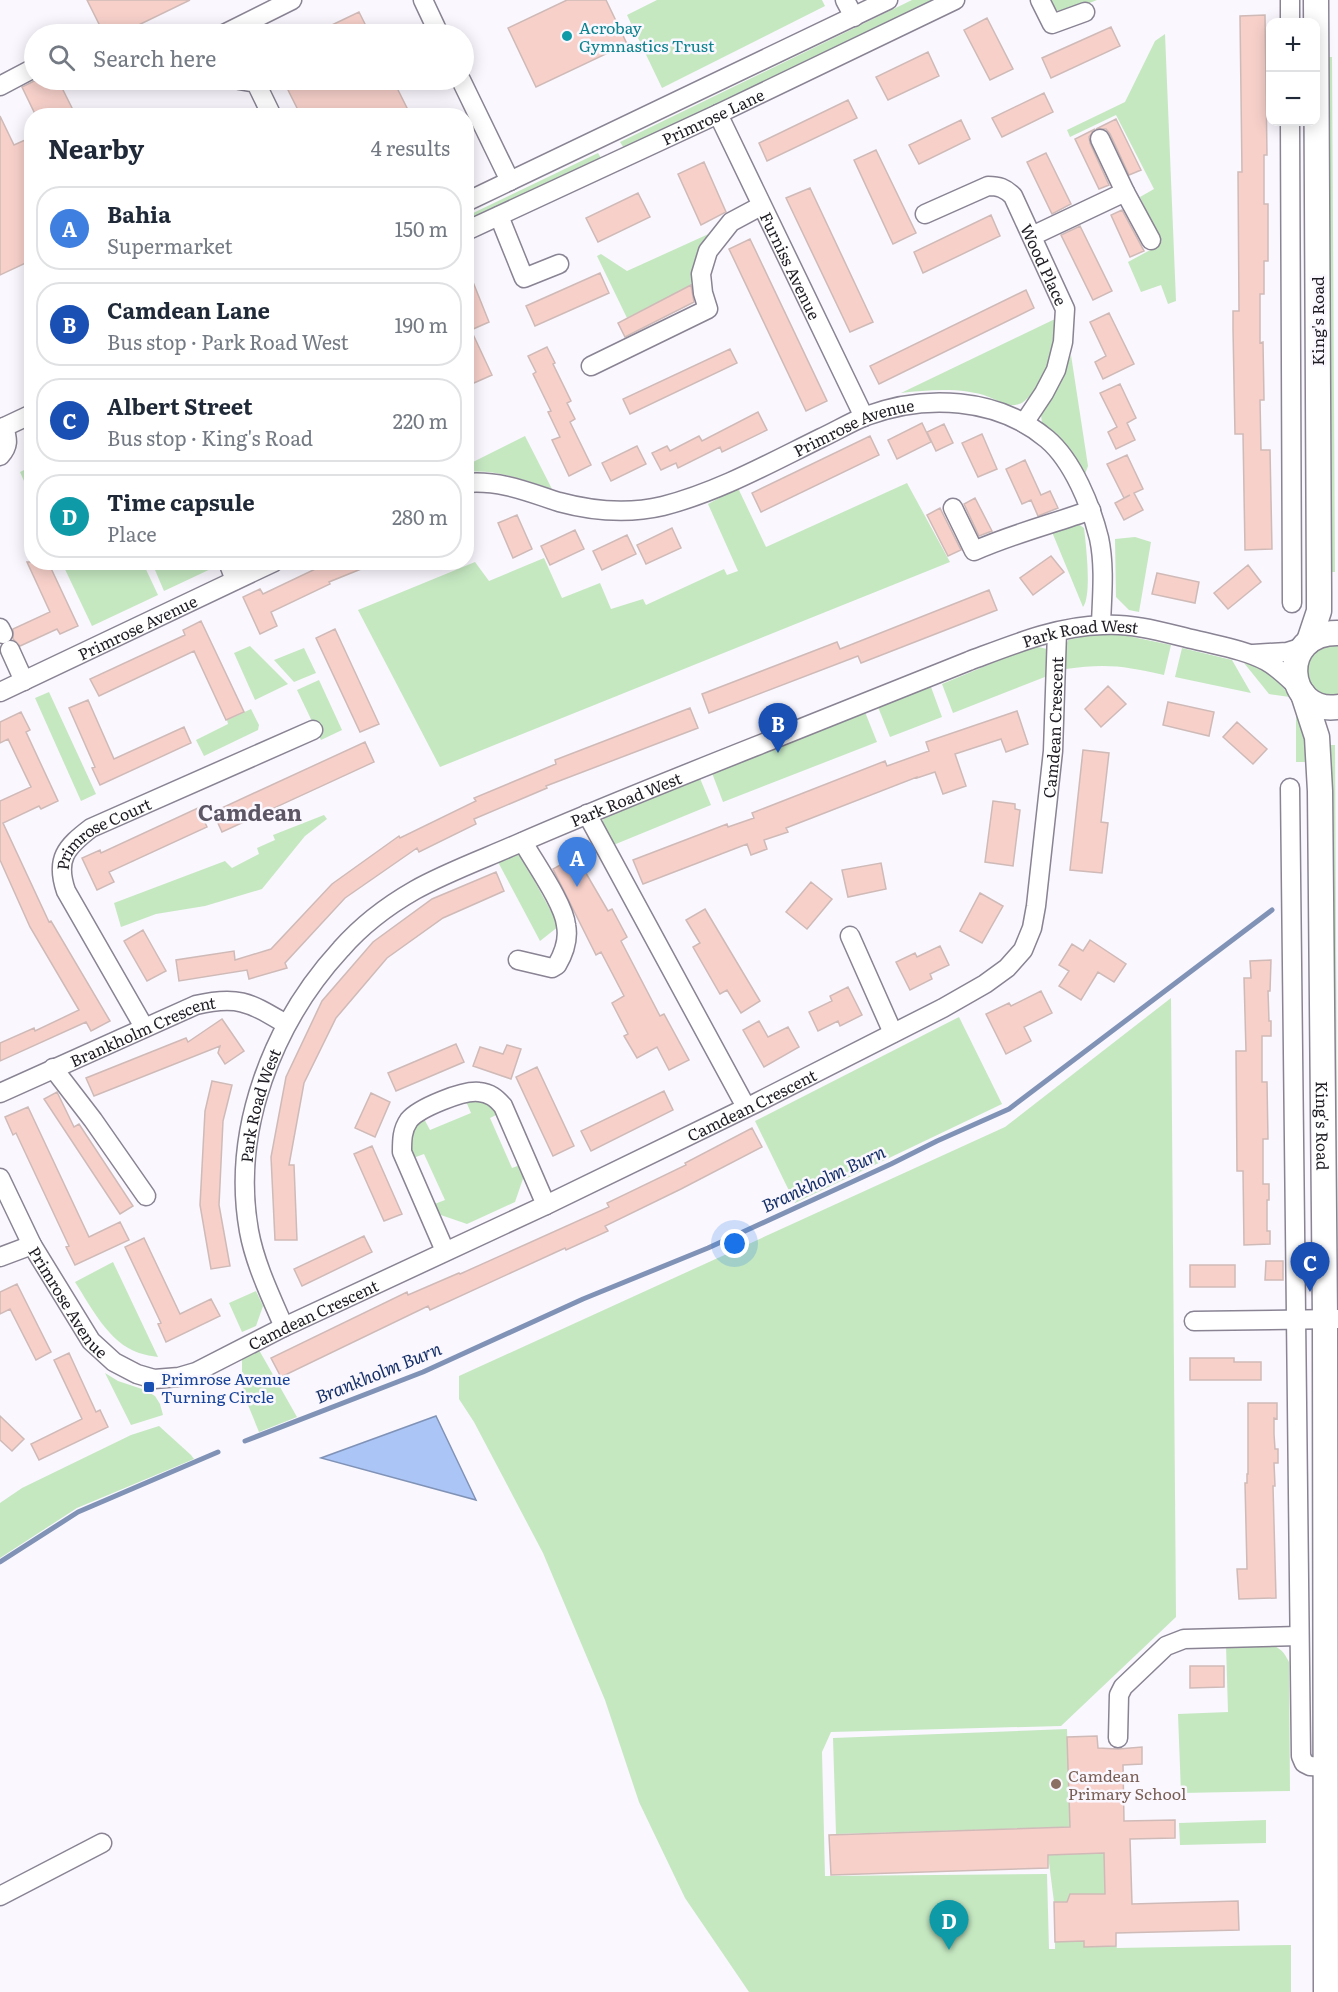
<!DOCTYPE html>
<meta charset="utf-8">
<style>
:root{--surface:#fff;--page:#f2f2f3;--text:#1f2937;--muted:#747a83;--line:#e0e1e3;--accent:#6a5725}
body{margin:0;font-family:Literata,serif;background:var(--page);color:var(--text)}
.controls{position:absolute;right:18px;top:18px;display:grid;overflow:hidden;border-radius:12px;box-shadow:0 3px 15px #0003}
.controls button{width:54px;height:54px;display:grid;place-items:center;padding:0;border:0;border-bottom:2px solid var(--line);background:var(--surface);color:var(--text);font:30px sans-serif}
.you{position:absolute;left:735px;top:1244px;width:21px;height:21px;margin:-15px;border:4px solid #fff;border-radius:50%;background:#1a73e8;box-shadow:0 0 0 9px #1a73e833}
.badge{display:grid;place-items:center;width:39px;height:39px;border-radius:50%;background:var(--accent);color:#fff;font-size:20px;font-weight:700}
.pin{position:absolute;translate:-50% -50px;filter:drop-shadow(0 2px 3px #0008)}
.pin::after{content:'';position:absolute;top:32px;width:21px;height:18px;background:inherit;clip-path:polygon(0 0,100% 0,50% 100%)}
.list{margin:0;padding:0;list-style:none}
h2{display:flex;justify-content:space-between;align-items:center;height:78px;margin:0;padding:0 24px;font-size:26px}
h2 small{font-size:20px;font-weight:400;color:var(--muted)}
.list li{display:grid;grid-template-columns:39px 1fr auto;gap:18px;align-items:center;box-sizing:border-box;height:84px;margin:0 12px 12px;padding:0 12px;border:2px solid var(--line);border-radius:24px}
.list b{display:block;font-size:22px;white-space:nowrap}
.list p{margin:0;font-size:20px;white-space:nowrap;color:var(--muted)}
.list em{font-size:20px;font-style:normal;color:var(--muted)}
.icon{flex:none;width:33px;height:33px;fill:none;stroke:currentColor;stroke-width:2;stroke-linecap:round;stroke-linejoin:round}
.map{position:relative;flex:none;width:1338px;height:1992px;overflow:hidden}
.search{position:absolute;background:var(--surface);box-shadow:0 3px 15px #0003;left:24px;top:24px;width:450px;height:66px;display:flex;align-items:center;gap:15px;box-sizing:border-box;padding:0 21px;border-radius:33px;color:var(--muted);font-size:22px}
.panel{position:absolute;background:var(--surface);box-shadow:0 3px 15px #0003;left:24px;top:108px;width:450px;height:462px;border-radius:24px}
.map>svg:first-child{display:block}
</style>
<div class="map">
<svg width="1338" height="1992" viewBox="0 0 1338 1992">
<rect width="100%" height="100%" fill="#faf7fe"/>
<path fill="#c5e8c1" d="M657 0H822L825 6 662 88 627 15Z
M912 0H934L624 148 620 142Z
M1049 0H1097L1062 14 1054 8Z
M1165 34 1176 301 1168 304 1161 285 1141 292 1128 262 1152 249 1159 239 1140 197 1154 189 1116 115 1070 137 1067 130 1125 102 1155 41Z
M1324 57H1332L1335 572H1328Z
M598 153 601 158 467 222V216Z
M713 232C698 251 694 262 691 285L627 318 597 256 601 254 627 271Z
M1055 319C1053 347 1051 375 1030 396 1026 399 1024 403 1019 404 1008 408 999 401 989 397 962 387 929 390 901 393Z
M1071 355 1088 466 1085 474 1056 436 1042 423 1041 415 1062 378Z
M525 436 552 489C523 480 497 469 467 472V465Z
M30 467 32 469 31 497 20 472Z
M907 483 950 562 440 767 358 610 475 562 489 581 544 558 562 598 600 583 611 609 643 599 646 605 724 569 727 575 738 571 708 504 738 488 766 547Z
M1077 523 1084 528C1086 545 1092 595 1083 607L1052 532Z
M1135 537 1151 542 1139 612 1129 610 1116 597 1115 539Z
M62 563H143L158 595 92 626Z
M152 563H216L215 567 164 591Z
M1090 635H1123L1171 645 1164 675C1126 666 1105 663 1066 669L1065 648 1068 640Z
M1338 645V697C1306 701 1294 654 1323 646 1328 645 1333 645 1338 645Z
M250 646 288 684 255 700 234 653Z
M1034 646 1047 649 1050 660V675L953 713 942 684Z
M304 648 316 673 294 682 274 660Z
M1182 648 1232 660 1251 693 1175 677Z
M1244 663C1270 669 1275 676 1290 697L1269 694Z
M319 680 342 730 321 740 297 690Z
M931 687 942 717 890 737 878 707Z
M49 692 96 794 81 801 35 698Z
M251 709 259 725 258 730 204 756 196 740 228 724 227 720Z
M1296 711 1306 737 1311 762H1296Z
M865 712 877 742 723 802 712 773Z
M1329 745H1335L1338 1301H1333Z
M699 776 711 805 611 846 601 828 605 813Z
M324 815 327 819 305 836 262 889 205 906 156 914 121 927 114 903 225 861 232 868 259 854 257 848 275 840 273 835Z
M520 854 559 926 540 941 498 862Z
M1171 998 1176 1617 1061 1726 831 1732 822 1752 825 1876 1047 1874 1049 1949H1055V1942L1084 1941 1085 1947 1116 1946 1117 1948 1291 1945V1992H749L685 1898 639 1802 605 1700 543 1553 474 1422 459 1399V1376L1005 1127Z
M959 1017 1002 1104 795 1203 755 1121Z
M465 1099 488 1100 500 1113 490 1118 512 1168 523 1164 526 1170 515 1202 467 1224 435 1213 432 1205 445 1200 424 1154 413 1158C404 1138 410 1133 423 1117L430 1130 471 1113Z
M113 1262 158 1357C152 1356 145 1355 139 1353 109 1343 91 1307 75 1282Z
M256 1291 263 1306 256 1326 242 1332 229 1303Z
M259 1350 297 1417 259 1432 246 1400 242 1383V1358Z
M1332 1356H1338V1771H1336Z
M105 1373 118 1381 145 1390 155 1396 160 1404 163 1415 131 1425Z
M159 1426 191 1455 194 1459 77 1508 0 1558V1503L22 1488 131 1435Z
M1268 1644C1280 1647 1284 1652 1289 1662L1290 1791 1181 1793 1178 1714 1228 1712 1226 1645Z
M1067 1729 1070 1827 836 1834 833 1738Z
M1266 1820V1843L1180 1845 1179 1823Z
M1104 1853 1105 1900 1092 1901 1088 1894H1070L1067 1902H1054L1048 1855Z"/>
<path fill="#aac5f6" stroke="#8093b7" stroke-width="1.5" d="M436 1416 476 1500 321 1458Z"/>
<g fill="none" stroke-linecap="round" stroke-linejoin="round">
<path stroke="#8093b7" stroke-width="5" d="M245 1441 423 1372 583 1299 708 1248 891 1164 937 1141 1009 1109 1272 910
M0 1562 78 1512 218 1452"/>
</g>
<path fill="#f7d0ca" stroke="#cfbab7" stroke-width="1.5" d="M87 0H190L120 34H104Z
M567 0H606L627 44 536 87 508 28Z
M359 12 370 34H313Z
M1265 15 1267 155H1264V204H1268V261H1264V294H1260V343L1263 342 1264 400H1260L1261 450H1270L1272 549 1245 550 1243 434H1235L1233 329V311H1239L1238 172H1242L1240 16Z
M987 18 1013 69 990 80 964 30Z
M1111 27 1120 46 1051 78 1042 58Z
M928 52 939 76 888 100 876 77Z
M36 80H58L76 116H36L22 87Z
M283 80H393L411 116H301Z
M1044 93 1053 112 1002 137 992 118Z
M848 100 857 118 767 161 759 143Z
M0 116 14 145 32 137V260L0 275Z
M1116 119 1141 170 1129 175 1110 134 1106 129H1096Z
M961 120 970 139 919 164 909 145Z
M1095 129 1089 137 1090 143 1109 185 1099 189 1075 139Z
M876 150 916 233 893 244 854 160Z
M1046 153 1071 204 1052 214 1027 162Z
M704 162 726 212 701 225 678 174Z
M810 188 873 322 850 332 786 198Z
M638 193 650 217 598 242 586 218Z
M1122 210 1144 251 1130 257 1111 215Z
M991 215 1000 236 923 273 914 252Z
M1080 226 1112 291 1093 300 1061 235Z
M750 239 827 401 806 411 729 249Z
M467 267 489 322 471 330 492 375 474 383 466 366Z
M600 273 609 293 535 326 526 306Z
M691 285 694 302 625 337 618 323Z
M1026 290 1034 308 879 384 870 366Z
M1109 313 1134 364 1103 379 1095 362 1106 356 1090 322Z
M547 347 555 363 553 364 571 401 567 403 575 419 570 422 591 465 569 476 552 440 560 437 548 412 551 411 533 374 536 372 528 356Z
M730 349 737 363 630 414 623 399Z
M1120 384 1136 418 1127 423 1135 440 1116 449 1108 432 1117 427 1100 393Z
M758 412 767 430 722 452 720 447 678 468 676 463 661 470 652 453 667 446 670 451 699 436 702 441Z
M922 423 931 442 897 459 888 440Z
M944 424 953 443 936 451 927 432Z
M982 434 997 469 978 477 962 443Z
M870 436 879 455 761 512 752 493Z
M637 446 646 464 611 481 602 463Z
M1127 455 1143 489 1134 493 1143 510 1124 520 1115 503 1130 495 1124 498 1107 464Z
M1025 460 1041 495 1050 491 1058 508 1038 516 1031 500 1022 504 1006 469Z
M975 498 992 531 979 536 964 504Z
M940 508 961 550 948 556 927 515Z
M517 515 532 549 513 558 498 523Z
M672 528 681 548 646 564 637 545Z
M575 530 584 549 550 565 541 546Z
M627 535 636 554 602 570 593 551Z
M1051 556 1064 572 1033 595 1020 578Z
M27 562H48L78 626 60 634 57 629 20 646 13 639V629L50 612Z
M330 562 376 563 329 582 330 584 271 612 277 626 260 634 243 597 260 589 263 594Z
M1248 565 1261 582 1228 609 1214 593Z
M1157 573 1199 582 1195 603 1152 594Z
M989 590 997 610 861 663 858 656 709 713 702 694 837 642 840 649Z
M201 621 244 712 226 720 194 651 99 696 90 679 185 635 183 630Z
M335 629 379 724 360 732 316 638Z
M1108 686 1126 704 1101 727 1085 709Z
M88 700 114 759 184 727 191 743 100 785 92 768 95 767 69 708Z
M1168 702 1214 712 1209 736 1163 725Z
M690 708 698 728 546 786 547 788 474 819 476 824 419 852 417 848 345 898 285 963 287 968 249 979 247 970 179 981 176 960 234 951 235 960 271 949 332 884 399 836 400 838 476 801 474 798 556 764 555 760Z
M1017 711 1028 744 1006 752 1001 739 955 754 966 786 943 794 935 772 917 778V777L786 828 788 832 764 840 767 849 751 855 747 844 643 884 633 860 727 824 728 827 754 818 752 813 885 761 887 766 929 751 926 742Z
M21 712 30 730 26 732 58 801 41 809 39 806 3 823 49 922 51 921 110 1021 91 1031 86 1022 0 1061V1043L34 1028 35 1031 79 1010 30 927 0 860V801L31 787 8 739 0 743V722Z
M1237 722 1267 749 1253 764 1223 737Z
M365 742 374 762 222 832 213 812Z
M1083 750 1109 753 1101 822 1108 823 1102 873 1070 870Z
M993 801 1015 804V809L1020 810 1013 866 985 862Z
M198 808 207 827 109 872 114 882 97 890 82 858 100 850 101 853Z
M576 856 608 911 612 909 627 937 621 941 660 1016 664 1014 689 1060 669 1070 657 1047 637 1058 624 1036 628 1034 612 1003 624 996 601 952 596 955 553 869Z
M881 863 886 889 848 897 842 870Z
M496 872 504 891 443 918 387 958 336 1018 304 1083 289 1165H294L297 1240H275L271 1157 286 1077 322 1001 373 942 432 899Z
M811 882 832 899 807 929 786 912Z
M980 893 1003 906 982 943 960 931Z
M705 909 760 1001 741 1013 727 990 720 994 693 947 700 943 686 920Z
M143 930 166 971 147 981 124 941Z
M1090 940 1126 964 1114 982 1098 972 1081 1000 1059 986 1069 971 1059 965 1072 944 1083 951Z
M940 946 949 965 930 974 932 979 910 990 896 962 915 953 917 957Z
M1271 960 1270 991H1268L1269 1021H1271V1036H1262V1082H1267L1268 1139H1263V1184H1269V1200H1267V1231H1270V1244L1244 1245 1243 1171H1237L1236 1051H1246L1244 978H1251L1250 961Z
M848 987 862 1015 840 1026 838 1021 818 1031 809 1012 832 1001 830 996Z
M1041 991 1052 1013 1024 1027 1031 1041 1006 1054 986 1014 1009 1003 1011 1006Z
M222 1019 244 1051 225 1064 218 1053 220 1046 94 1096 86 1078 186 1038 188 1042Z
M759 1021 768 1037 788 1027 799 1047 764 1067 743 1030Z
M456 1044 464 1062 396 1091 388 1073Z
M507 1045 521 1049 511 1079 473 1066 480 1047 503 1054Z
M537 1067 574 1146 553 1156 516 1077Z
M212 1081 232 1085 223 1121 219 1205 230 1266 211 1269 200 1205 205 1111Z
M664 1091 673 1110 591 1151 581 1131Z
M57 1092 74 1127 79 1124 133 1206 120 1214 44 1099Z
M371 1093 390 1102 375 1137 355 1128Z
M28 1107 89 1237 120 1222 129 1240 75 1265 66 1247 69 1246 16 1133 13 1135 5 1117Z
M752 1128 762 1147 681 1189 605 1226 608 1231 566 1250 565 1248 430 1310 428 1306 281 1377 271 1358 407 1292 408 1295 459 1273 460 1274 609 1207 607 1203 686 1165 685 1163Z
M372 1146 402 1214 384 1221 354 1154Z
M364 1236 372 1252 302 1286 294 1269Z
M144 1238 180 1314 211 1299 220 1316 166 1342 158 1324 161 1323 125 1247Z
M1266 1261H1283V1280H1265Z
M1190 1265H1235V1287H1190Z
M17 1284 51 1352 36 1360 10 1309 0 1314V1292Z
M69 1353 96 1412 100 1410 108 1427 39 1460 31 1444 82 1419 54 1360Z
M1190 1358H1234V1362H1261V1380H1190Z
M1248 1403H1277V1419L1274 1418V1434L1275 1449H1278V1463H1274L1275 1486H1273L1276 1598 1239 1599 1237 1569H1247L1245 1483H1247V1474H1248Z
M0 1416 24 1439 12 1451 0 1440Z
M1190 1666H1224V1687L1190 1688Z
M1097 1736 1098 1748 1118 1749 1142 1747V1764L1123 1765 1124 1821 1175 1820V1838L1130 1839 1132 1904 1238 1901 1239 1930 1116 1933V1946L1084 1947V1941L1055 1942 1054 1902H1067L1070 1894H1105L1104 1853 1048 1855V1868L831 1875 829 1835 1070 1827 1067 1737Z"/>
<g fill="none" stroke-linecap="round" stroke-linejoin="round">
<g stroke="#898393" stroke-width="21">
<g id="minor">
<path d="M423 0 439 34"/>
<path d="M845 0 854 17"/>
<path d="M1040 0 1052 24 1085 12"/>
<path d="M1290 0V22"/>
<path d="M224 34 292 0"/>
<path d="M239 80 256 83 272 116"/>
<path d="M461 80 510 181"/>
<path d="M0 86 34 68"/>
<path id="s1" d="M718 114 864 417"/>
<path d="M1290 122 1292 603"/>
<path d="M1125 192 1151 240"/>
<path d="M466 202 888 0"/>
<path id="s2" d="M925 214 988 186C999 186 1005 188 1013 196L1065 309 1063 342 1056 370 1044 393 1024 423"/>
<path d="M499 216 524 278 559 264"/>
<path id="s3" d="M466 231 718 114 955 0"/>
<path d="M1032 236 1125 192 1100 139"/>
<path d="M591 366 708 309 703 293 701 274 708 251 731 222 761 206"/>
<path d="M0 429 32 414"/>
<path d="M0 456C9 446 8 440 4 427"/>
<path id="s4" d="M466 483C500 480 528 492 559 502 592 511 629 514 663 506 718 492 770 463 821 438 836 431 851 422 866 416 925 394 997 397 1047 439 1073 461 1091 506 1099 538 1105 566 1102 596 1101 624"/>
<path d="M953 508 974 551C1012 534 1052 524 1091 510"/>
<path d="M228 562 235 580"/>
<path d="M0 628 3 634"/>
<path d="M10 650 24 681"/>
<path d="M1253 654 1287 652 1303 647"/>
<path id="s5" d="M0 692 274 562"/>
<path d="M1290 788 1301 1756 1304 1763 1310 1766 1325 1767"/>
<path d="M587 814 746 1107"/>
<path d="M850 936 893 1033"/>
<path d="M518 960 552 968 557 965C564 953 569 940 566 925 564 904 534 862 523 842"/>
<path id="s6" d="M144 1027 66 891C55 859 66 847 91 828L313 730"/>
<path d="M53 1068 93 1120 146 1196"/>
<path id="s7" d="M0 1093 196 1005C239 995 250 1003 286 1024"/>
<path id="s8" d="M0 1178 32 1245 91 1341 114 1362 137 1374 154 1379 179 1377 196 1372 284 1327 546 1205 756 1103 943 1008 985 984 1007 968 1023 950 1032 928 1036 906 1053 751 1057 632"/>
<path d="M445 1251 402 1152C402 1140 402 1130 409 1120 419 1108 463 1090 479 1092 490 1093 496 1098 503 1106L546 1205"/>
<path d="M0 1257 32 1245"/>
<path d="M1194 1321 1338 1319"/>
<path id="s9" d="M284 1327C271 1297 255 1264 249 1231 231 1130 273 1023 341 949 362 925 387 906 415 890 445 873 483 859 515 845 602 807 691 772 779 737 843 712 906 686 969 661 1012 645 1057 626 1103 625 1135 623 1166 633 1196 640 1220 646 1245 650 1266 661 1279 668 1289 679 1300 689"/>
<path d="M1118 1738 1119 1695 1123 1687 1166 1646 1184 1639 1299 1636"/>
<path d="M0 1896 102 1843"/>
</g>
</g>
<g stroke="#898393" stroke-width="27">
<g id="major">
<path d="M1338 633C1277 632 1285 715 1338 707"/>
<path d="M1309 641 1319 611V593L1316 0"/>
<path id="s10" d="M1303 694 1317 737 1320 791 1325 1320 1326 1992"/>
</g>
</g>
<use href="#minor" stroke="#fff" stroke-width="18"/>
<use href="#major" stroke="#fff" stroke-width="24"/>
</g>
<circle fill="#0f9aa8" stroke="#faf7fe" stroke-width="2" cx="567" cy="36" r="6"/>
<rect fill="#1a4fb4" stroke="#faf7fe" stroke-width="2" x="143" y="1381" width="12" height="12" rx="3"/>
<circle fill="#8d6e63" stroke="#faf7fe" stroke-width="2" cx="1056" cy="1784" r="6"/>
<g text-anchor="middle" dominant-baseline="central" stroke-width="5" stroke-linejoin="round" paint-order="stroke">
<g font-size="16" fill="#0d838f" stroke="#faf7fe" text-anchor="start">
<text x="579" y="27">Acrobay<tspan x="579" dy="18">Gymnastics Trust</tspan></text>
</g>
<g font-size="16" fill="#1f1d23" stroke="#faf7fe">
<text stroke="none"><textPath href="#s3" startOffset="272">Primrose Lane</textPath></text>
<text stroke="none"><textPath href="#s2" startOffset="172">Wood Place</textPath></text>
<text stroke="none"><textPath href="#s1" startOffset="168">Furniss Avenue</textPath></text>
<text transform="translate(1317 321) rotate(-90)">King's Road</text>
<text stroke="none"><textPath href="#s4" startOffset="408">Primrose Avenue</textPath></text>
<text stroke="none"><textPath href="#s5" startOffset="152">Primrose Avenue</textPath></text>
<text stroke="none"><textPath href="#s9" startOffset="1220">Park Road West</textPath></text>
<text stroke="none"><textPath href="#s8" startOffset="1461">Camdean Crescent</textPath></text>
<text stroke="none"><textPath href="#s9" startOffset="734">Park Road West</textPath></text>
<text stroke="none"><textPath href="#s6" startOffset="237">Primrose Court</textPath></text>
<text stroke="none"><textPath href="#s7" startOffset="156">Brankholm Crescent</textPath></text>
<text stroke="none"><textPath href="#s8" startOffset="921">Camdean Crescent</textPath></text>
<text stroke="none"><textPath href="#s9" startOffset="230">Park Road West</textPath></text>
<text stroke="none"><textPath href="#s10" startOffset="434">King's Road</textPath></text>
<text stroke="none"><textPath href="#s8" startOffset="142">Primrose Avenue</textPath></text>
<text stroke="none"><textPath href="#s8" startOffset="435">Camdean Crescent</textPath></text>
</g>
<g font-size="16" fill="#164399" stroke="#faf7fe" text-anchor="start">
<text x="161" y="1378">Primrose Avenue<tspan x="161" dy="18">Turning Circle</tspan></text>
</g>
<g font-size="16" fill="#785e54" stroke="#faf7fe" text-anchor="start">
<text x="1068" y="1775">Camdean<tspan x="1068" dy="18">Primary School</tspan></text>
</g>
<g font-size="18" font-style="italic" fill="#16316a" stroke="#faf7fe">
<text transform="translate(823 1178) rotate(-25)">Brankholm Burn</text>
<text transform="translate(378 1372) rotate(-22)">Brankholm Burn</text>
</g>
<g font-size="22" font-weight="bold" fill="#5b5564" stroke="#faf7fe">
<text x="250" y="811">Camdean</text>
</g>
</g>
</svg>
<div class="controls">
<button>+</button>
<button>−</button>
</div>
<div class="you"></div>
<div class="pin badge" style="left:577px;top:887px;background:#3f7fe0">A</div>
<div class="pin badge" style="left:778px;top:753px;background:#1a4fb4">B</div>
<div class="pin badge" style="left:1310px;top:1292px;background:#1a4fb4">C</div>
<div class="pin badge" style="left:949px;top:1950px;background:#0f9aa8">D</div>
<div class="search"><svg class="icon" aria-label="search" viewBox="0 0 24 24"><circle cx="10" cy="10" r="6"/><path d="M15 15l6 6"/></svg>Search here</div>
<section class="panel">
<h2>Nearby<small>4 results</small></h2>
<ul class="list">
<li><span class="badge" style="background:#3f7fe0">A</span><div><b>Bahia</b><p>Supermarket</p></div><em>150 m</em></li>
<li><span class="badge" style="background:#1a4fb4">B</span><div><b>Camdean Lane</b><p>Bus stop · Park Road West</p></div><em>190 m</em></li>
<li><span class="badge" style="background:#1a4fb4">C</span><div><b>Albert Street</b><p>Bus stop · King's Road</p></div><em>220 m</em></li>
<li><span class="badge" style="background:#0f9aa8">D</span><div><b>Time capsule</b><p>Place</p></div><em>280 m</em></li>
</ul>
</section>
</div>
